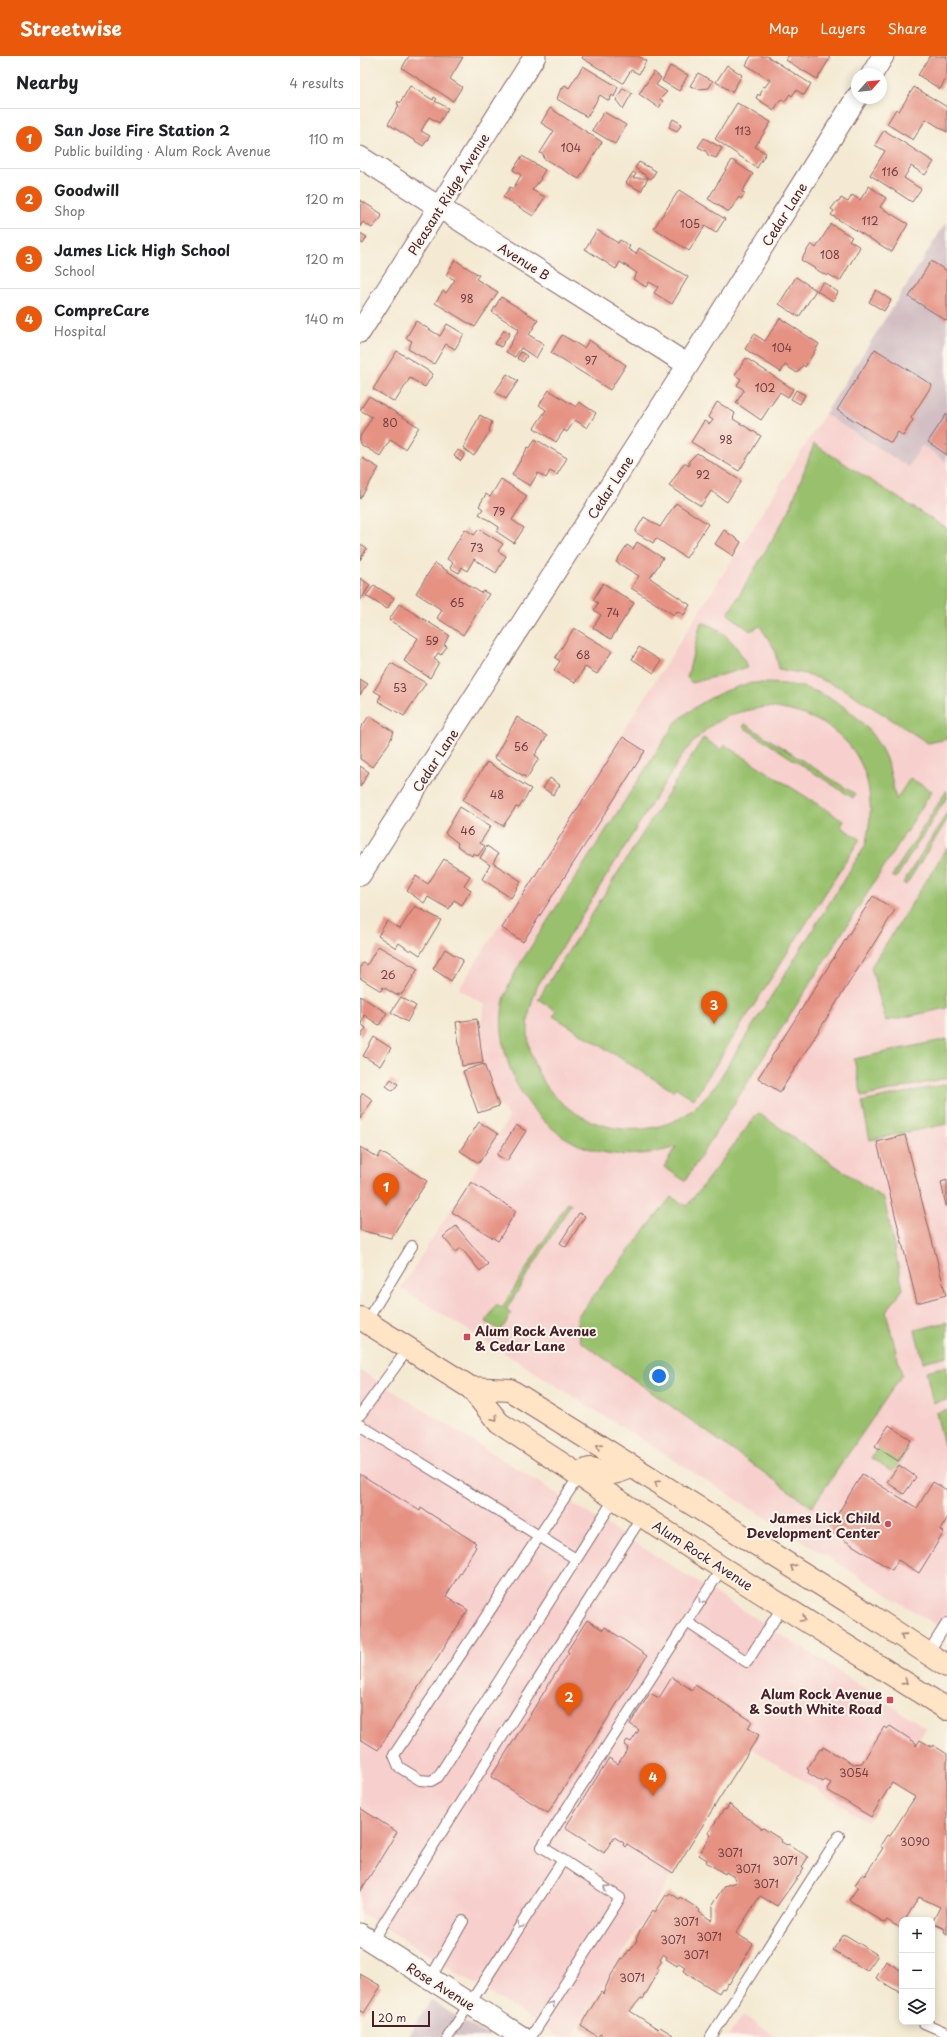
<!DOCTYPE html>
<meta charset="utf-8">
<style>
:root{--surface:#fff;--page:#f6f6f6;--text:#202124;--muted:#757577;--line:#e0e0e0;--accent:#ea580c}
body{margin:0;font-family:"Playpen Sans",sans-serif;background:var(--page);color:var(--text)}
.controls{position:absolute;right:12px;bottom:12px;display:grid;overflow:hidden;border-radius:8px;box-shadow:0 2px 10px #0003}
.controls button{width:36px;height:36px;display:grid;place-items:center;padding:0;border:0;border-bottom:1px solid var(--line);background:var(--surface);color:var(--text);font:20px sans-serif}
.compass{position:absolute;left:491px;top:12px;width:36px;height:36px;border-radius:50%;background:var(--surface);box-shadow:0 2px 10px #0003;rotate:63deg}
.scale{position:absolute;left:12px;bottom:10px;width:58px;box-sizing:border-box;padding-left:4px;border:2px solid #4a1f2b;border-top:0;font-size:11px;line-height:14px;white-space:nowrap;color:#4a1f2b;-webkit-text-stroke:3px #fbf7ec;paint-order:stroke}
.you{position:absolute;left:299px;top:1320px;width:14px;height:14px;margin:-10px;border:3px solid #fff;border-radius:50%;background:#1a73e8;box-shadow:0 0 0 6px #1a73e833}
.badge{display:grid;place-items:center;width:26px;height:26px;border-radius:50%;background:var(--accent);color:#fff;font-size:13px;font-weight:700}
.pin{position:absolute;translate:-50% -33px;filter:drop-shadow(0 1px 2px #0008)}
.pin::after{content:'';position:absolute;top:21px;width:14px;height:12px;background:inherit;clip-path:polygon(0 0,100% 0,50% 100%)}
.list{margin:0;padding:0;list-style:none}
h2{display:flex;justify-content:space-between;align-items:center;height:52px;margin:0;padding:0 16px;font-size:17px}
h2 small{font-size:13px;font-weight:400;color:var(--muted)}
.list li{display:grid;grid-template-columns:26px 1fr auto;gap:12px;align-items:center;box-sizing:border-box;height:60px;padding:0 16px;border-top:1px solid var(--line)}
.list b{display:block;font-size:15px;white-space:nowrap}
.list p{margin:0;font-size:13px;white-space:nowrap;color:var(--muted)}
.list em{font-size:13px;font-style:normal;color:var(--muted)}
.icon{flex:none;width:22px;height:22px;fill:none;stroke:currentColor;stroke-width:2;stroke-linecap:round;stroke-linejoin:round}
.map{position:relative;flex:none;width:587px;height:1981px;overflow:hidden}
header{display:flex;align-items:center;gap:24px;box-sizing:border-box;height:56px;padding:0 20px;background:var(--accent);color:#fff}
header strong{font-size:19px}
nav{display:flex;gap:22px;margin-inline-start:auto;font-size:14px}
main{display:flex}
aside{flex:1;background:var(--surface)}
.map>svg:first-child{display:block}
</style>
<header>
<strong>Streetwise</strong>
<nav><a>Map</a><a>Layers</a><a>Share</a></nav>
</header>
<main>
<aside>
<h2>Nearby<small>4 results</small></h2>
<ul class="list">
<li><span class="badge">1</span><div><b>San Jose Fire Station 2</b><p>Public building · Alum Rock Avenue</p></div><em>110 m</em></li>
<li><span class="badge">2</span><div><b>Goodwill</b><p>Shop</p></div><em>120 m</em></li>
<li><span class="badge">3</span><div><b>James Lick High School</b><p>School</p></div><em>120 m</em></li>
<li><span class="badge">4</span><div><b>CompreCare</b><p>Hospital</p></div><em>140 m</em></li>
</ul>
</aside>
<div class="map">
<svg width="587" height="1981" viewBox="0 0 587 1981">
<rect width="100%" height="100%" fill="#fbf7ec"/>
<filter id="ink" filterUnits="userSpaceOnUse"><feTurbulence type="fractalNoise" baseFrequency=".025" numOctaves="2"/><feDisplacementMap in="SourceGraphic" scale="8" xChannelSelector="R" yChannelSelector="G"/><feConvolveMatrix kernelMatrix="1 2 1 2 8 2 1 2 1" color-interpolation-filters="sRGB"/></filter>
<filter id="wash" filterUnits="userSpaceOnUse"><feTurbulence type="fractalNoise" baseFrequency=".012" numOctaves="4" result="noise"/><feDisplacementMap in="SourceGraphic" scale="16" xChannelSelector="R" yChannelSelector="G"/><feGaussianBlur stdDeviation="0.9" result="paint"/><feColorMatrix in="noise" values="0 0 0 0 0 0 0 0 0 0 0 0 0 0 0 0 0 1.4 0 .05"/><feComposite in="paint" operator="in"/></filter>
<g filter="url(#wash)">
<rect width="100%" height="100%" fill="#f4ead3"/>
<path fill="#f7d0cd" d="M465 358 548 411 562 389 587 406V1576L41 1232 149 1062 130 1037 120 1011 116 987 125 949 99 933Z
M0 1314 452 1598 566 1672 508 1766 391 1692 212 1981H199L0 1856Z
M383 1959 417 1981H368Z"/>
<path fill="#d2bec3" d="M587 165V406L562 389 548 411 465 358Z
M71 1944 130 1981H47Z"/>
<path fill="#99c16d" stroke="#72704c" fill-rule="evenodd" d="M454 388 587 473V683L568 687 484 633 450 619 419 613 414 592 400 570 390 575 368 558 429 455Z
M341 566C364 573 379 590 387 612L332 627 327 622Z
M392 627C411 627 430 627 449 633 482 643 513 671 526 703 531 716 533 730 536 744L550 722 572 735 325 1125 304 1111 316 1091C287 1100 256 1102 227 1092 173 1073 138 1013 142 957 143 938 153 919 163 903L315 667C339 646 361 634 392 627ZM406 651C486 658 525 713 505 790L355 1030C344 1043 331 1058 314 1065 249 1093 168 1048 168 973 168 957 172 944 178 929L323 698C350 666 364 657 406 651Z
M385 668 495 738 493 742 383 671Z
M343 682 362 694 365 689 484 765 481 771 500 783 334 1043 315 1031 313 1035 193 960 196 955 178 943Z
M587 734V741L536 822 532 820Z
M587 757V764L546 829 543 827Z
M587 792V952L526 965 511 911Z
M587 983V1022L502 1041 494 1003Z
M587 1028V1068L510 1084 502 1046Z
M398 1057 524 1143 543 1233 526 1256 542 1319 452 1451 220 1285 217 1261 311 1141 327 1150Z
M208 1146 211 1148 146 1254 151 1258 141 1275 126 1266 136 1249 142 1252Z
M587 1266V1300L563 1306 555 1274Z
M587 1310V1344L573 1347 566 1315Z
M587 1354V1388L584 1389 576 1357Z
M526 1379 548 1393 532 1416 511 1402Z"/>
<g id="blocks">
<path fill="#e59283" d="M49 0 103 1 90 23 102 31 93 45 42 12Z
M223 0H278L286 5 279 18 271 14 263 27 222 2Z
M391 0H407L451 28 444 39 436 34 432 40 430 38 425 45 421 43 414 54 396 42 398 38 400 40 403 30 405 31 410 24 386 9Z
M428 0H467L470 2 457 23 426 4Z
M570 0H587V21L580 33 558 19Z
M367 9 382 19 372 36 356 26Z
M223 10 258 31 254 41 252 39 249 45 240 39 227 61 197 43 201 32 203 33 205 29 209 32Z
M310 10 328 19 319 35 302 25Z
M294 16 301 22 296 29 307 36 300 43 303 45 299 52 279 38Z
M338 17 353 25 349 32 339 33 330 30Z
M50 30 73 44 74 41 77 43 75 45 88 52 79 67 69 61 61 75 70 80 63 90 28 68 39 49 37 48 38 45 40 47Z
M554 31 587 51V76L566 63 553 84 527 68 536 53 539 55Z
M263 32 272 37 263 53 256 44Z
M377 47 411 66 395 91 406 97 397 112 355 83Z
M190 52 242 86 219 123 183 102 184 99 180 97 194 75 181 67Z
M244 56 266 69 255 88 232 74Z
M313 63 322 68 317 75 309 71Z
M524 74 574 106 565 119 551 110 544 122 561 133 552 146 510 119 525 95 515 89Z
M344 82 362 92 356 102 348 99 346 95 338 91Z
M162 100 185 114 180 122 181 123 172 134 185 141 173 160 143 141 150 131 153 133 161 119 153 114Z
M372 104 393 118 382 136 385 137 381 143 379 141 369 156 348 143Z
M279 106 296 115 291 123 275 112Z
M273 116 276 118 273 122H288L281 135 266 127Z
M509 130 526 142 520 151 548 168 532 196 471 159 474 155 471 153 477 145 479 146 481 142 488 146 492 139 500 144Z
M319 134 365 163 356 177 345 170 329 195 294 172Z
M0 144 22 158 21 162 12 172 3 166 0 171Z
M471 168 492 181 489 184 500 191 480 225 468 218 467 220 441 204 451 188 456 192Z
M237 174 258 187 260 184 270 190 268 193 276 198 279 192 328 221 312 248 294 237 298 231 289 226 286 231 273 223 277 217 260 206 256 213 225 193Z
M0 177 7 181 3 188 0 186Z
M95 204 119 219 116 223 138 236 115 271 75 247 83 235 86 237 95 224 86 219Z
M571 205 587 215V265L549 241Z
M436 221 456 234 439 261 419 248Z
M463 226 478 236 473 245 457 235Z
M516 234 531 244 524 255 509 246Z
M141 241 178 264 169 279 184 288 176 302 161 292 155 301 146 296 159 273 132 256Z
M420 262 459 288 445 311 443 309 437 317 425 309 421 316 385 293 394 278 405 285Z
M56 265 80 280 87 268 104 278 95 293 86 288 74 308 48 293 52 285 46 282Z
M144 274 150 277 141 291 135 288Z
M202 279 224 292 229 284 266 309 250 334 191 297Z
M515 293 572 329 551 362 553 364 543 380 538 376 531 387 477 354Z
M37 295 73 318 65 331 50 322 35 346 13 333Z
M161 296 167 300 163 306 157 302Z
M386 302 433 333 428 341 420 336 401 364 376 347 384 334 377 329 381 323 375 319Z
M147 318 158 325 146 343 135 336Z
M189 334 216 351 219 346 236 357 227 372 215 364 207 376 204 374 196 386 174 372 186 354 179 349Z
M436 334 445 339 440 348 431 343Z
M9 340 59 371 45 393 30 384 20 400 0 388V381L12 361 0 354Z
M357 346 375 357 373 363 401 380 379 415 331 386 344 365 350 368 353 364 348 361Z
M587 357V399L568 386Z
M120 359 132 366 129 374 130 375 114 400 103 392Z
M175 383 207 402 197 419 190 415 186 422 178 417 170 430 152 419 168 391 170 392Z
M98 394 105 398 101 405 94 400Z
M337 397 381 425 367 446 351 435 341 450 309 430 324 407 329 410V405Z
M2 402 19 412 0 443V405Z
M141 423 167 440 152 464 164 472 154 487 137 476 139 471 119 458 123 453 119 450 126 438 130 441Z
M316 447 348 468 326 502 296 482 293 487 275 476 284 461 300 471Z
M105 473 114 479 119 473 143 488 138 495 146 500 136 517 114 503 107 515 102 511 99 517 90 512 93 507 87 503Z
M364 474 381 486 373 500 355 488Z
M277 486 303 502 290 522 330 549 324 559 317 555 314 559 271 532 279 520 256 506 267 489 273 493Z
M0 488 7 492 0 504Z
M75 507 121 537 123 535 129 538 103 579 77 562 82 554 56 537Z
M0 522 10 529 0 545Z
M243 527 274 547 251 583 233 572 241 559 234 554 238 547 233 544Z
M14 529 34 542 27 553 6 540Z
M39 548 89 579 84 589 87 590 81 599 78 597 74 603 79 606 70 622 44 605 58 582 29 564Z
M214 572 252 595 237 618 225 611 215 627 194 614 200 605 195 602Z
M279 591 301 605 294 617 272 603Z
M31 607 66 627 44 660 18 645 21 639 14 635Z
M0 623 8 628 0 639Z
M9 660 34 676 29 687 12 711 0 703V673Z
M157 661 187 680 175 699 179 702 167 722 134 702Z
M263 681 285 695 163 886 142 872Z
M127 706 171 733 159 752 156 751 143 770 103 744Z
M0 710 9 716 0 731Z
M190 722 200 729 193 739 183 732Z
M100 751 131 770 120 787 125 790 118 800 113 797 112 800 97 790 98 787 85 777Z
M127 790 138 798 133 807 161 825 151 842 122 823 130 809 120 802Z
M84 803 110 820 104 829 111 834 102 849 94 844 89 853 68 841 64 847 47 835 56 820 68 828Z
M513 840 535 854 420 1036 398 1022Z
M55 850 81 864 60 899 51 893 50 895 39 887 36 892 18 880 27 865 40 873Z
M18 890 58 913 43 937 36 939 23 931 21 935 0 922V911L3 907 7 909Z
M85 893 103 904 91 925 73 913Z
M0 940 27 957 19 969 4 959 1 968 6 972 0 981Z
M41 941 56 950 47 966 31 956Z
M117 963 123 1007 102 1010 96 966Z
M14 981 31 992 20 1010 3 1000Z
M124 1008 139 1050 118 1057 103 1015Z
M31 1023 38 1028 33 1035 26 1030Z
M3 1037 13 1044 0 1063V1041Z
M119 1066 138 1078 119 1107 100 1095Z
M156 1069 166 1075 147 1105 137 1099Z
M545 1079 586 1239 557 1247 517 1086Z
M0 1091 18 1102 21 1096 67 1125 31 1182 0 1174Z
M587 1124V1150H586L581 1126Z
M111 1126 156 1155 138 1185 92 1156Z
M219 1157 225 1160 206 1191 200 1187Z
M96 1170 128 1208 120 1215 101 1192 96 1196 83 1181Z
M529 1369 552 1384 538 1405 515 1390Z
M539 1409 556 1421 544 1438 527 1426Z
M0 1418 60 1455 61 1452 116 1487 114 1489 116 1491 86 1540 108 1554 18 1694 0 1683Z
M502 1418 557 1452 573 1426 587 1434V1463L580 1474 584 1476 559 1517 538 1504 532 1514 468 1474Z
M227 1564 243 1574 245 1571 287 1600 188 1757 131 1721 209 1596 207 1595Z
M312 1621 332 1634 335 1629 392 1665 388 1672 399 1679 313 1817 267 1788 265 1791 263 1789 264 1787 254 1781 244 1797 205 1772 249 1702 258 1708 268 1692 264 1689 267 1684 271 1686 279 1674 270 1668 290 1637 299 1642Z
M530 1670 556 1687V1690L560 1684 572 1691 573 1689 587 1698V1878L584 1876 585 1873 572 1867 580 1851 559 1841 545 1864H542L540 1872 527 1864 525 1867 489 1844 498 1831 495 1829 502 1818 505 1819 523 1792 520 1790 527 1779 530 1780 555 1741 532 1727 511 1761 467 1734 471 1727 465 1724 463 1726 448 1717 449 1714 447 1713 460 1693 462 1694 463 1691 493 1708 502 1707 524 1671 527 1673Z
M369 1748 402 1773 403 1772 422 1784 421 1786 427 1789 428 1788 448 1801 442 1811 444 1812 417 1850 400 1840 376 1877 393 1888 369 1928 368 1927 364 1933 362 1932 359 1937 323 1915 325 1911 319 1907 317 1910 306 1903 307 1901 303 1898 300 1903 302 1905 297 1912 299 1913 294 1921 295 1922 283 1943 281 1942 270 1955 298 1973 300 1971 313 1979 311 1981H245L240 1978 238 1981 221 1970 224 1964 241 1936 243 1938 250 1921 262 1902 263 1903 269 1894 270 1895 277 1884 276 1883 280 1875 293 1854 295 1856 306 1839H308L310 1837 319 1843 320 1841 340 1854 339 1856 351 1864 353 1861V1850L352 1849 364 1830 376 1826 374 1821 366 1816 365 1818 346 1806 347 1804 339 1799 351 1779 348 1777 364 1753 366 1754Z
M0 1752 37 1776 0 1836Z
M484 1878 518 1899 507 1915 473 1894Z
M526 1905 542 1915V1938L516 1922Z
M0 1918 21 1930 4 1957 0 1955Z"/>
</g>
</g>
<g filter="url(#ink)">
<use href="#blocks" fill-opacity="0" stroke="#866666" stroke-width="1"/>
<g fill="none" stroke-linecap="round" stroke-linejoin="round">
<g stroke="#866666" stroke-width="12">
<path id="lane" d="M6 1266 52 1190
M0 1359 48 1293
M0 1369 216 1503
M219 1420 34 1699 39 1711 60 1724 71 1725 78 1721 255 1442
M362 1512 327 1566 387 1606 423 1550
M568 1597 587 1567
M203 1804 182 1791 327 1566
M12 1886 282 1460
M70 1923 103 1865
M564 1967 587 1977
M88 1981 203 1804 260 1842 171 1981
M351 1981 479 1780"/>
</g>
<g stroke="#866666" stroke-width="23">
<path id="street" d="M512 18 523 0
M0 101 328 309
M0 276 175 0
M0 819 328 309 497 41
M0 1878 162 1981"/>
</g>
<g stroke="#866666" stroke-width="24">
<path id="secondary" d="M0 1262 111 1332 139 1367 362 1512 587 1653
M111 1332 150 1334 511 1560 587 1610
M219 1420C232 1406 235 1417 249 1417 256 1418 265 1413 272 1411"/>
</g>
<use href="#lane" stroke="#fff" stroke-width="10"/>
<use href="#street" stroke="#fff" stroke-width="21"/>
<use href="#secondary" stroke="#ffe4c6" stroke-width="22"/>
</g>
<defs><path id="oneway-chevron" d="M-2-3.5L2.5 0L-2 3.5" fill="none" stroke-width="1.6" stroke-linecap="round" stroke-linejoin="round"/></defs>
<g stroke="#a48278">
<use href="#oneway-chevron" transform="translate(135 1362) rotate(50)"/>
<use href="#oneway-chevron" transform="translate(239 1390) rotate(-148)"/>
<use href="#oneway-chevron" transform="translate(297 1427) rotate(-148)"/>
<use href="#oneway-chevron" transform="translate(433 1511) rotate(-148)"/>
<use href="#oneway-chevron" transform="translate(443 1563) rotate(31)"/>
<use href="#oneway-chevron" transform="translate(543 1580) rotate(-147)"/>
<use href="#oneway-chevron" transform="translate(545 1626) rotate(32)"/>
</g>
<g stroke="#ae9aa0">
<use href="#oneway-chevron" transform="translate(341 1545) rotate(123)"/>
<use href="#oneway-chevron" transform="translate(246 1832) rotate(-147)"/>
<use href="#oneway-chevron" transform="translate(160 1870) rotate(123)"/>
<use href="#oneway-chevron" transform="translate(192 1948) rotate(-57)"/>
</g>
</g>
<g fill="#d1495b" stroke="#fbf7ec" stroke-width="1.5">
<rect x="103" y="1277" width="8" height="8" rx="2"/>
<circle cx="528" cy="1468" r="4"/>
<rect x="526" y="1640" width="8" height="8" rx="2"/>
</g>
<g text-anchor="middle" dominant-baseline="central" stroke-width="4" stroke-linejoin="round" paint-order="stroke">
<g font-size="11" fill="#713c41">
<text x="383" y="74">113</text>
<text x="211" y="91">104</text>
<text x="530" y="115">116</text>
<text x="510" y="164">112</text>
<text x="330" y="167">105</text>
<text x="470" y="198">108</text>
<text x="107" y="242">98</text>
<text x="422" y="291">104</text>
<text x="231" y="304">97</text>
<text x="405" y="331">102</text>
<text x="30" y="366">80</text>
<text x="366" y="383">98</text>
<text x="343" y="418">92</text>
<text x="139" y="455">79</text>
<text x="117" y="491">73</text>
<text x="97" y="546">65</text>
<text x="253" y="556">74</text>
<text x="72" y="584">59</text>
<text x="223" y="598">68</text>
<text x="40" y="631">53</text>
<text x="161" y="690">56</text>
<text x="137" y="738">48</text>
<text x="108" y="774">46</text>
<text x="28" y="918">26</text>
<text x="494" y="1716">3054</text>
<text x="555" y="1785">3090</text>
<text x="370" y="1796">3071</text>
<text x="425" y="1804">3071</text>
<text x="388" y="1812">3071</text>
<text x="406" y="1827">3071</text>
<text x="326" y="1865">3071</text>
<text x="349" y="1880">3071</text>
<text x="313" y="1883">3071</text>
<text x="336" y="1898">3071</text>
<text x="272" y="1921">3071</text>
</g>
<g font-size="13" fill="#4a1f2b" stroke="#fbf7ec">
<text transform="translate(88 138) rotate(-58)">Pleasant Ridge Avenue</text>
<text transform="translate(424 158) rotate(-58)">Cedar Lane</text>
<text transform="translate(164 205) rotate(32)">Avenue B</text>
<text transform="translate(250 431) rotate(-57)">Cedar Lane</text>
<text transform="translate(75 704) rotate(-57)">Cedar Lane</text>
<text transform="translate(343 1499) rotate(33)">Alum Rock Avenue</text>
<text transform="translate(81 1930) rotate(32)">Rose Avenue</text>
</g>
<g font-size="13" font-weight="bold" fill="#4a1f2b" stroke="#fbf7ec" text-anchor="end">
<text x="115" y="1274" text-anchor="start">Alum Rock Avenue<tspan x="115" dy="15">&amp; Cedar Lane</tspan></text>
<text x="520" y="1461">James Lick Child<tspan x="520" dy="15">Development Center</tspan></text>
<text x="522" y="1637">Alum Rock Avenue<tspan x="522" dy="15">&amp; South White Road</tspan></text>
</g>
</g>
</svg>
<div class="controls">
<button>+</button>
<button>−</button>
<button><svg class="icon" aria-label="layers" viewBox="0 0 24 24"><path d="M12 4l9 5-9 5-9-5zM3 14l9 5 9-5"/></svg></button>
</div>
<svg class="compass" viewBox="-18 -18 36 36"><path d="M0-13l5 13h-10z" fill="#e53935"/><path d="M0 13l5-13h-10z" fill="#757577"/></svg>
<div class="scale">20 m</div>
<div class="you"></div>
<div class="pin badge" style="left:26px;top:1150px">1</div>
<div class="pin badge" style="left:209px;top:1660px">2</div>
<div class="pin badge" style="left:354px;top:968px">3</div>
<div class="pin badge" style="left:293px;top:1740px">4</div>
</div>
</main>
